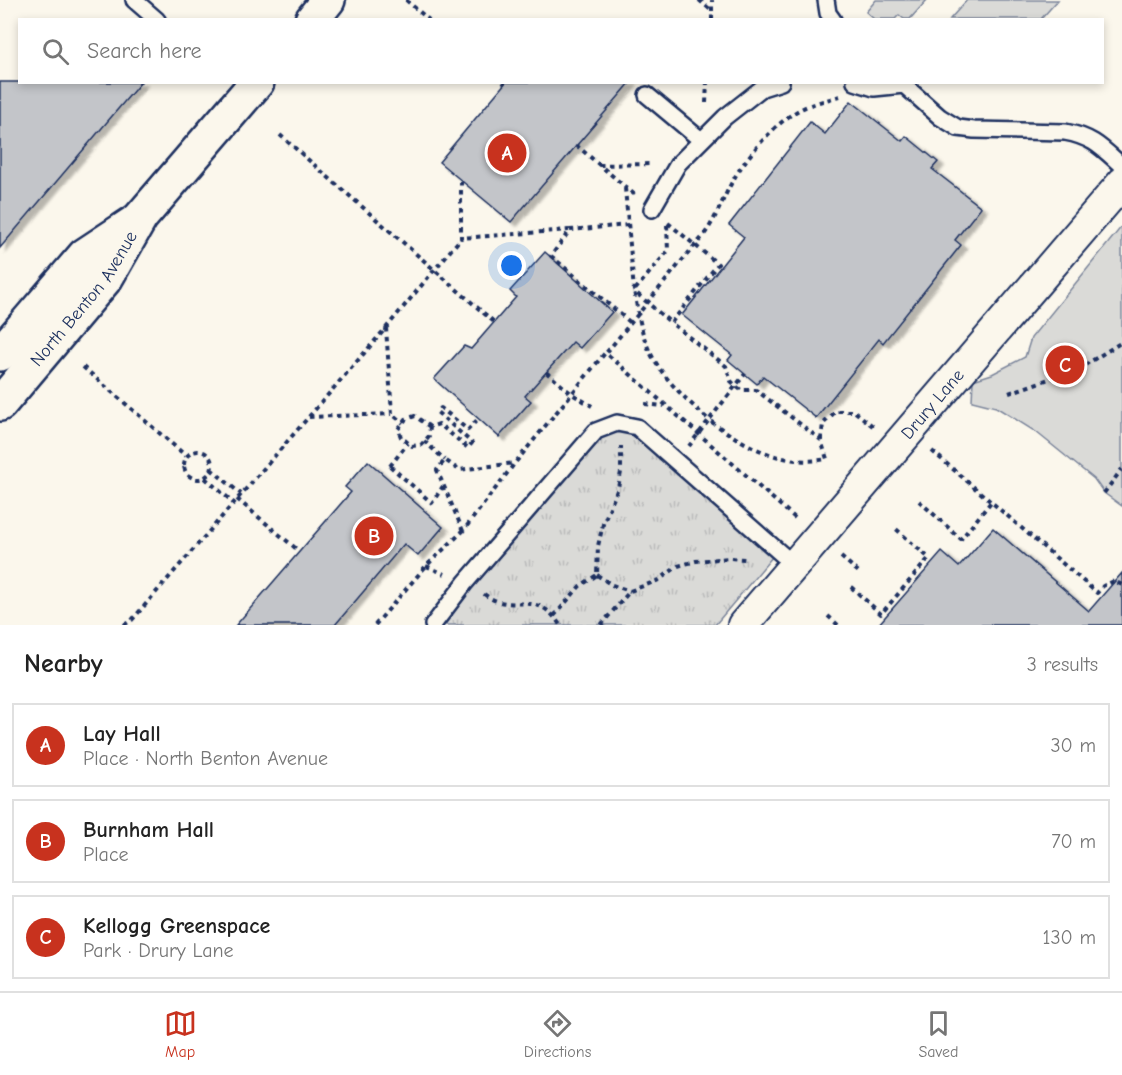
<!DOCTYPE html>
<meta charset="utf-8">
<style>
:root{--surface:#fff;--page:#f6f6f6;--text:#222;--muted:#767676;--line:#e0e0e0;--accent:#c8321e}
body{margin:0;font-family:"Comic Neue",sans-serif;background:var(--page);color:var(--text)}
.you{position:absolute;left:512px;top:266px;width:21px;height:21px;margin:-15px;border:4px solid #fff;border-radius:50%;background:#1a73e8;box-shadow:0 0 0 9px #1a73e833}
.badge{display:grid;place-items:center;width:39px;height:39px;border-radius:50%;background:var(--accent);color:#fff;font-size:20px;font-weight:700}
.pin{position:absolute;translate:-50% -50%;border:3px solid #fff;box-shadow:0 2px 6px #0006}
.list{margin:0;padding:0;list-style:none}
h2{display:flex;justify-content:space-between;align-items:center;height:78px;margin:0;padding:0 24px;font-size:26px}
h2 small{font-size:20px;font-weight:400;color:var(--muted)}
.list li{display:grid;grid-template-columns:39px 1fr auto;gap:18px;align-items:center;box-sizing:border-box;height:84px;margin:0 12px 12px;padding:0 12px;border:2px solid var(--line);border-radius:0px}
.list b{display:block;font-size:22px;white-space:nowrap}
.list p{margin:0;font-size:20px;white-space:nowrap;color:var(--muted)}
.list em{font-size:20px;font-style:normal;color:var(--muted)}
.icon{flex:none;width:33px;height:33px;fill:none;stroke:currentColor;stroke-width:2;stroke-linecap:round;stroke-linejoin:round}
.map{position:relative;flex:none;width:1122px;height:625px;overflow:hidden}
.search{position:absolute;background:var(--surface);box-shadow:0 3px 9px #0003;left:18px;right:18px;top:18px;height:66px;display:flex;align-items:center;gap:15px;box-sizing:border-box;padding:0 21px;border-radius:0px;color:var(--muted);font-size:22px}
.sheet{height:366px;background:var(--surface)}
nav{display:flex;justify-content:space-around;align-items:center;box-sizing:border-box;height:84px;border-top:2px solid var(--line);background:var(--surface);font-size:16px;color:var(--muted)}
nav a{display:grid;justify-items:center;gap:3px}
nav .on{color:var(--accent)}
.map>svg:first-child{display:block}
</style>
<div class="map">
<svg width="1122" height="625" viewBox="0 0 1122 625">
<defs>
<pattern id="grass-tufts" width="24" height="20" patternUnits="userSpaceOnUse" patternTransform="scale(1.5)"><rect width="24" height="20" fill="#dadad7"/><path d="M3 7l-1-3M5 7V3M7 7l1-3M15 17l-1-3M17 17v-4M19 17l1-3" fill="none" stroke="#babbbb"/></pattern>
<filter id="shadow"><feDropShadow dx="6" dy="4" stdDeviation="1.5" flood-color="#0004"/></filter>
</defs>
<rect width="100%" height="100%" fill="#fbf7ec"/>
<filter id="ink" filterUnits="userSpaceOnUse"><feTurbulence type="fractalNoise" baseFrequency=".0167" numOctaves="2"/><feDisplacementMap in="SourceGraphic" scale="12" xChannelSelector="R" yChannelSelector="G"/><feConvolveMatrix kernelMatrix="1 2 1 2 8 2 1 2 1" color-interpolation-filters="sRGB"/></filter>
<g filter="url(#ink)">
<path fill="url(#grass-tufts)" stroke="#7a849a" stroke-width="1.5" d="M637 427 778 550 715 625H433L596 431Z"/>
<path fill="#dadad7" stroke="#7a849a" stroke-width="1.5" d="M876 0H927L910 19H904L899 15 895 19H874L866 12Z
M967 0H1058L1041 19H950Z
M1122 226V506L1104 493 1094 479 1036 432 996 407 972 401 973 380 992 374 1025 357 1031 338Z"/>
<path fill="#c3c5c9" stroke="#1b2f5e" stroke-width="1.5" filter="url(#shadow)" d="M0 82H141L0 248Z
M506 82H631L511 222 439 162Z
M851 101 902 141 906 136 938 162 932 169 981 207 955 240 961 245 883 343 879 339 816 418 763 376 757 384 728 360 732 355 682 315 744 237 729 225 810 122 825 134Z
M545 252 612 312 580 348 573 342 525 396 531 401 499 437 434 379 464 346 471 349 516 297 510 291Z
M368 461 443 527 418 556 404 544 335 625H236L351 492 345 487Z
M993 528 1089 611 1122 573V625H878L942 552 959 567Z"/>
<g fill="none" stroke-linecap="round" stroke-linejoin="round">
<g stroke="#1b2f5e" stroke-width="20">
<path id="lane" d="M134 0 157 20
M826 0 828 13 833 20
M855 82 874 88 904 85 940 117 958 128 974 130 1065 132C1093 137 1102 148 1122 166
M647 95 701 140
M652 209 678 164 725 117 762 88 781 82
M433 625 465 583 596 431 617 423 637 427 794 565"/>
</g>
<g stroke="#1b2f5e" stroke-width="34">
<g id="street">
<path id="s1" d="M743 625 1122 183"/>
</g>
</g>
<g stroke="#1b2f5e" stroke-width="38">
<g id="secondary">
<path d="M312 20 328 0"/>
<path d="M0 354 85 255 135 222"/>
<path id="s2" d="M0 404 106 278 141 217 257 82"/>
</g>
</g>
<path stroke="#1b2f5e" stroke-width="4" stroke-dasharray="4.5 4.5" stroke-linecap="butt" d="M406 0 429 20
M699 0 712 11
M712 20V0
M503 82 505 84
M706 103 707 82
M280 135 494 322
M576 145 635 195
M599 165 652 164
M461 181V238L569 230
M625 188 634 291 671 323
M668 223 718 264 671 323 726 366 731 381 736 386 741 390H756L821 440 827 459C782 467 745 446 709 420L689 446
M628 225 570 230 551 256 631 323
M667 225 668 251 634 291C638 312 641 335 651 354 664 380 688 401 709 420L745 374
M386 328 392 414 403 423
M83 367 186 456
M546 372 572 394 592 406
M1009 393 1080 368 1122 342
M645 404 664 406
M309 417 392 414
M430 427 415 416 406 419 398 429 401 437 412 446 421 445 429 436 430 427 439 424 468 448 472 443 437 412 441 408 468 430 478 419
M821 440 823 424 836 411H854L874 427
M424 441 445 460
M184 465a14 14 0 1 1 28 0a14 14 0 1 1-28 0Z
M932 451 1097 593 1103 586 1114 581 1122 585
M390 466 432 503 443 486
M390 466 408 443
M211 469 241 494
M205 478 234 503
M1104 493 1122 469
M237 499 299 551
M919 501 961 539 991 502
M795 518 606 353 695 245C713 228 720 204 732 182 746 157 774 123 801 109 813 103 827 100 840 96
M463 531 437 470 445 460 459 470 515 463
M841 557 861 574
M426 566 445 574
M597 575 612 585 630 591
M851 587 881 614 929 558 896 529
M484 594C512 616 536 587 560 625
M554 616 580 586 597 575 598 546 603 524 618 488 621 472V446
M828 616 838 625
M124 625 132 620 386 328 461 238
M375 625 426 566 463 531 515 463 605 353
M601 625 630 591 659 580 678 566 696 561 729 558 745 559"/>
<use href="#lane" stroke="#fbf7ec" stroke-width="15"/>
<use href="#street" stroke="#fbf7ec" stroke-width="30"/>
<use href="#secondary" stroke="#fbf7ec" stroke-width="33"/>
</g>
</g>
<g text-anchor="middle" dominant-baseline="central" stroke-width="4.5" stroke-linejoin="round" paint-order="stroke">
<g font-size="18" fill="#1b2f5e" stroke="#fbf7ec">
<text stroke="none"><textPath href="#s2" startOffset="135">North Benton Avenue</textPath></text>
<text stroke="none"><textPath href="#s1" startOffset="291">Drury Lane</textPath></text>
</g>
</g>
</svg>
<div class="you"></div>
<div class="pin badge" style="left:507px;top:153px">A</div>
<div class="pin badge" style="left:374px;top:536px">B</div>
<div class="pin badge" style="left:1065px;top:365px">C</div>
<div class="search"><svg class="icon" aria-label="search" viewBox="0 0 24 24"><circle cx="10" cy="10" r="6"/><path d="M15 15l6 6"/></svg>Search here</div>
</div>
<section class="sheet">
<h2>Nearby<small>3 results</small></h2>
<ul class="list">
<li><span class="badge">A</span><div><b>Lay Hall</b><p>Place · North Benton Avenue</p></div><em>30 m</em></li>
<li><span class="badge">B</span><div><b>Burnham Hall</b><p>Place</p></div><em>70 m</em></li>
<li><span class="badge">C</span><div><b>Kellogg Greenspace</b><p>Park · Drury Lane</p></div><em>130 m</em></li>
</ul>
</section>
<nav>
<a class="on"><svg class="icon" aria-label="map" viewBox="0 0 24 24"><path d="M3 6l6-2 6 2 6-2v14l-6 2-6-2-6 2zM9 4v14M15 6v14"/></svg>Map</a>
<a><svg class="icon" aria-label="directions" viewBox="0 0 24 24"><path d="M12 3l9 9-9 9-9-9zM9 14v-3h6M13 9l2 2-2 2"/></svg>Directions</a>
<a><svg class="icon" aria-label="saved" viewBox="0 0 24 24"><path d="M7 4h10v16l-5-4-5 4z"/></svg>Saved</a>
</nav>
